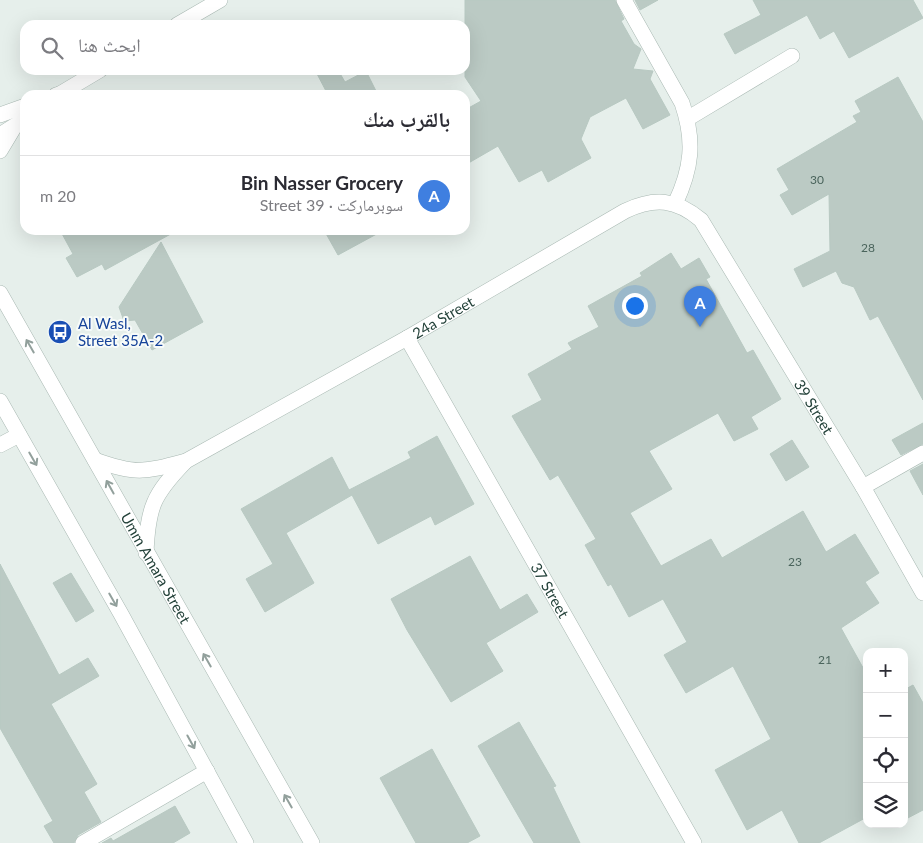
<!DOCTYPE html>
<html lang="ar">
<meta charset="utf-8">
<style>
:root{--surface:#fff;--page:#f7f7f7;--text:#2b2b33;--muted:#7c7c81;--line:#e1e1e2;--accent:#855347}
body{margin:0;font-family:Lato,"Noto Naskh Arabic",sans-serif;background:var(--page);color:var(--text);direction:rtl}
.controls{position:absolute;right:15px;bottom:15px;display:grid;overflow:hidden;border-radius:10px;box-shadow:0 5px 20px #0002}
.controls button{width:45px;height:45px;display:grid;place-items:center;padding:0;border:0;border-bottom:1px solid var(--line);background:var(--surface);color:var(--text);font:25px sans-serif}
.you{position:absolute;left:634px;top:305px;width:18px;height:18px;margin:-12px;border:4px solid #fff;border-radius:50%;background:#1a73e8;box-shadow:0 0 0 8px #1a73e833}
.badge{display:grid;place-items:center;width:32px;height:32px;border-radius:50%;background:var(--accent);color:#fff;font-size:16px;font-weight:700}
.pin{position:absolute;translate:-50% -41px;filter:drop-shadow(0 1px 2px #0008)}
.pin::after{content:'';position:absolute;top:26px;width:18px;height:15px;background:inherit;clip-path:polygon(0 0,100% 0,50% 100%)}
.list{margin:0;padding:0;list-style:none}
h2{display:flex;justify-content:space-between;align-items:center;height:65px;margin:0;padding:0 20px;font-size:21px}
h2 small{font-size:16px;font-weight:400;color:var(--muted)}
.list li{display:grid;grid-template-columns:32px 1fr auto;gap:15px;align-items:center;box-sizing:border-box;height:80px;padding:0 20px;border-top:1px solid var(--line)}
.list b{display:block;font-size:19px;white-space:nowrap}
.list p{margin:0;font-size:16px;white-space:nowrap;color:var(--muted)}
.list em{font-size:16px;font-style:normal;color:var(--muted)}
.icon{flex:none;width:28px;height:28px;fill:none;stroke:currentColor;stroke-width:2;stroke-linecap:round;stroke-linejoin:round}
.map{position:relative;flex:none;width:923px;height:843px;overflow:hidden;direction:ltr}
.search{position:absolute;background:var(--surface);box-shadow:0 5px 20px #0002;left:20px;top:20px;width:450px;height:55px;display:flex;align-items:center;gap:12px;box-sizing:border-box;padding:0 18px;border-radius:15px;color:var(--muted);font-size:19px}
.panel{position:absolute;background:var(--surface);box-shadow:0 5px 20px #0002;left:20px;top:90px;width:450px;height:145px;border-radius:15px;direction:rtl}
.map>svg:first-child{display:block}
</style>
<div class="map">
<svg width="923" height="843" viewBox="0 0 923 843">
<rect width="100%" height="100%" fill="#e6efeb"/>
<path fill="#bbcac4" stroke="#b8c9c2" d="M465 0H615L624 19 621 21 634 44 641 49 633 69 653 71 650 79 670 115 643 129 626 98 590 117 581 139 591 158 548 182 542 170 519 182 498 146 465 165V110L481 101 465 77Z
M635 0H658L640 10Z
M753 0H913L923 18 849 58 834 31 820 39 807 15 735 54 724 34 761 15Z
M315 70H338L345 82 366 71 378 95H317L326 91Z
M898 77 923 122V400L878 316 870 320 854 287 842 283 836 271 803 287 794 269 830 251 829 194 792 215 780 195 789 190 777 169 857 122 853 116 861 112 855 101Z
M60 230H178L105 270 102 264 77 277 66 258 73 254Z
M324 230H384L338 255Z
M161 242 203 322 152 350 135 320 124 321 119 307Z
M671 253 681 269 699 258 710 277 706 279 747 353 753 350 781 399 751 417 758 429 734 441 718 413 649 451 672 489 630 513 661 566 711 539 722 558 803 511 826 552 855 534 879 573 865 582 879 603 841 628 867 675V817L819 843H799L782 810 747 830 715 770 771 739 733 666 686 693 664 655 687 642 663 599 629 617 611 584 608 586 585 545 596 539 558 475 550 480 512 416 542 400 528 374 572 349 568 343 599 327 588 306 642 276 640 273Z
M923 423V444L901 455 892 440Z
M437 436 474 504 435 525 431 516 378 544 352 495 286 533 314 583 265 612 246 579 273 564 241 509 332 457 349 490 411 458 408 452Z
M792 440 809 467 786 481 770 454Z
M923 464V495L910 471Z
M470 556 500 610 527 594 538 612 486 643 503 671 451 702 407 630 391 599Z
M0 564 59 675 88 658 99 676 51 704 97 784 84 792 101 822 78 835 74 843H54L44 826 53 821 0 728Z
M71 573 94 611 76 622 53 583Z
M913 685 923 703V810L904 820V690Z
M519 722 556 786 553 787 580 843H534L478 746Z
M432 749 480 836 467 843H416L380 778Z
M175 806 190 833 173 843H102L111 838 113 841Z"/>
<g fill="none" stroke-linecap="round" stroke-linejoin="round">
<g stroke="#a8b8b2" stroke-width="16">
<path id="service" d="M624 0 682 103C695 141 692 168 675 204
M687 119 792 56
M0 445 19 435
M863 487 923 453
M83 843 207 771"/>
</g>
<g stroke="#a8b8b2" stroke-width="16">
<g id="minor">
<path d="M177 25 220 0"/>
<path d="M58 95 100 70"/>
<path d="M0 135 25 119"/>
<path id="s1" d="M407 338 694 843"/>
<path id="s2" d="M95 460C136 475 145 472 186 461L407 338 625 211C655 197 676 199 701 220L863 487 923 593"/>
<path d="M146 553C148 507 153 495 185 462"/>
</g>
</g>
<g stroke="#a8b8b2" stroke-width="16">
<g id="tertiary">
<path d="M56 95 60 94"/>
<path d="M0 115 25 106"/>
<path d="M0 151 15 126"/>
<path id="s3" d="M0 293 312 843"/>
<path d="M0 401 121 614 246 843"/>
</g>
</g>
<use href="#service" stroke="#fff" stroke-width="15"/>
<use href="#minor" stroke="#fff" stroke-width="15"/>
<use href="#tertiary" stroke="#fff" stroke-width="15"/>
</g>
<defs><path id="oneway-shaft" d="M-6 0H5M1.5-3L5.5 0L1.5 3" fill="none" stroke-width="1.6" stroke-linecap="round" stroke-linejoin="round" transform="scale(1.25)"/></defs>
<g stroke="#92a09c">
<use href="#oneway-shaft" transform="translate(30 346) rotate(-120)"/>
<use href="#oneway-shaft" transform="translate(33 459) rotate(60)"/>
<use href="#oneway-shaft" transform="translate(110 487) rotate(-119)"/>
<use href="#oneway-shaft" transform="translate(113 600) rotate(60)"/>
<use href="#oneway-shaft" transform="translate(207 660) rotate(-120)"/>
<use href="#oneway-shaft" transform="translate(191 742) rotate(61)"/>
<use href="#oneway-shaft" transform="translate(288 801) rotate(-120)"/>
</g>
<defs>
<g id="bus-disc" transform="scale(1.25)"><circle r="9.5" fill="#1a4fb4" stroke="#f7fbf9"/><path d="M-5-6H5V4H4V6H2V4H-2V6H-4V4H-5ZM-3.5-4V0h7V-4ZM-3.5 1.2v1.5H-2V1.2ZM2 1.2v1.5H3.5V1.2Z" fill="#fff"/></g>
</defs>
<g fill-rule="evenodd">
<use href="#bus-disc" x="60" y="332"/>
</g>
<g text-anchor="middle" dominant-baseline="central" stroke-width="4" stroke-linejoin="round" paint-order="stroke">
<g font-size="12" fill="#4a645c">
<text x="817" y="179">30</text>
<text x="868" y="247">28</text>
<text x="795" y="561">23</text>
<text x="825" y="659">21</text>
</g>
<g font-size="15" fill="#24423a" stroke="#f7fbf9">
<text stroke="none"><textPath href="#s2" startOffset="388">24a Street</textPath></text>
<text stroke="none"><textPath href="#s2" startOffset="899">39 Street</textPath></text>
<text stroke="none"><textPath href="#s3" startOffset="316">Umm Amara Street</textPath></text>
<text stroke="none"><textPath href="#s1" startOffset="290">37 Street</textPath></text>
</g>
<g font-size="15" fill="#164399" stroke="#f7fbf9" text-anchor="start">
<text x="78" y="323">Al Wasl,<tspan x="78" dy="17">Street 35A-2</tspan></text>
</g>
</g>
</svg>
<div class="controls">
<button>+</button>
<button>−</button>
<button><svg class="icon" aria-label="locate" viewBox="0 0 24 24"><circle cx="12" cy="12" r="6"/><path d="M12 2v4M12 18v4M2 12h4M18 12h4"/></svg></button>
<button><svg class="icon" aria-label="layers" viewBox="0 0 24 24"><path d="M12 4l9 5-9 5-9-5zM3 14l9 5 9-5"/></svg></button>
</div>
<div class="you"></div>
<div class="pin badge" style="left:700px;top:327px;background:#3f7fe0">A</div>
<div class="search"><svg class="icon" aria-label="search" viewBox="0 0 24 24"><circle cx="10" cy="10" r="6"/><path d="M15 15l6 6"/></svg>ابحث هنا</div>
<section class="panel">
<h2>بالقرب منك<small></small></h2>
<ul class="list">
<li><span class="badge" style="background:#3f7fe0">A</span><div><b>Bin Nasser Grocery</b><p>سوبرماركت · 39 Street</p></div><em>20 m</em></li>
</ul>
</section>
</div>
